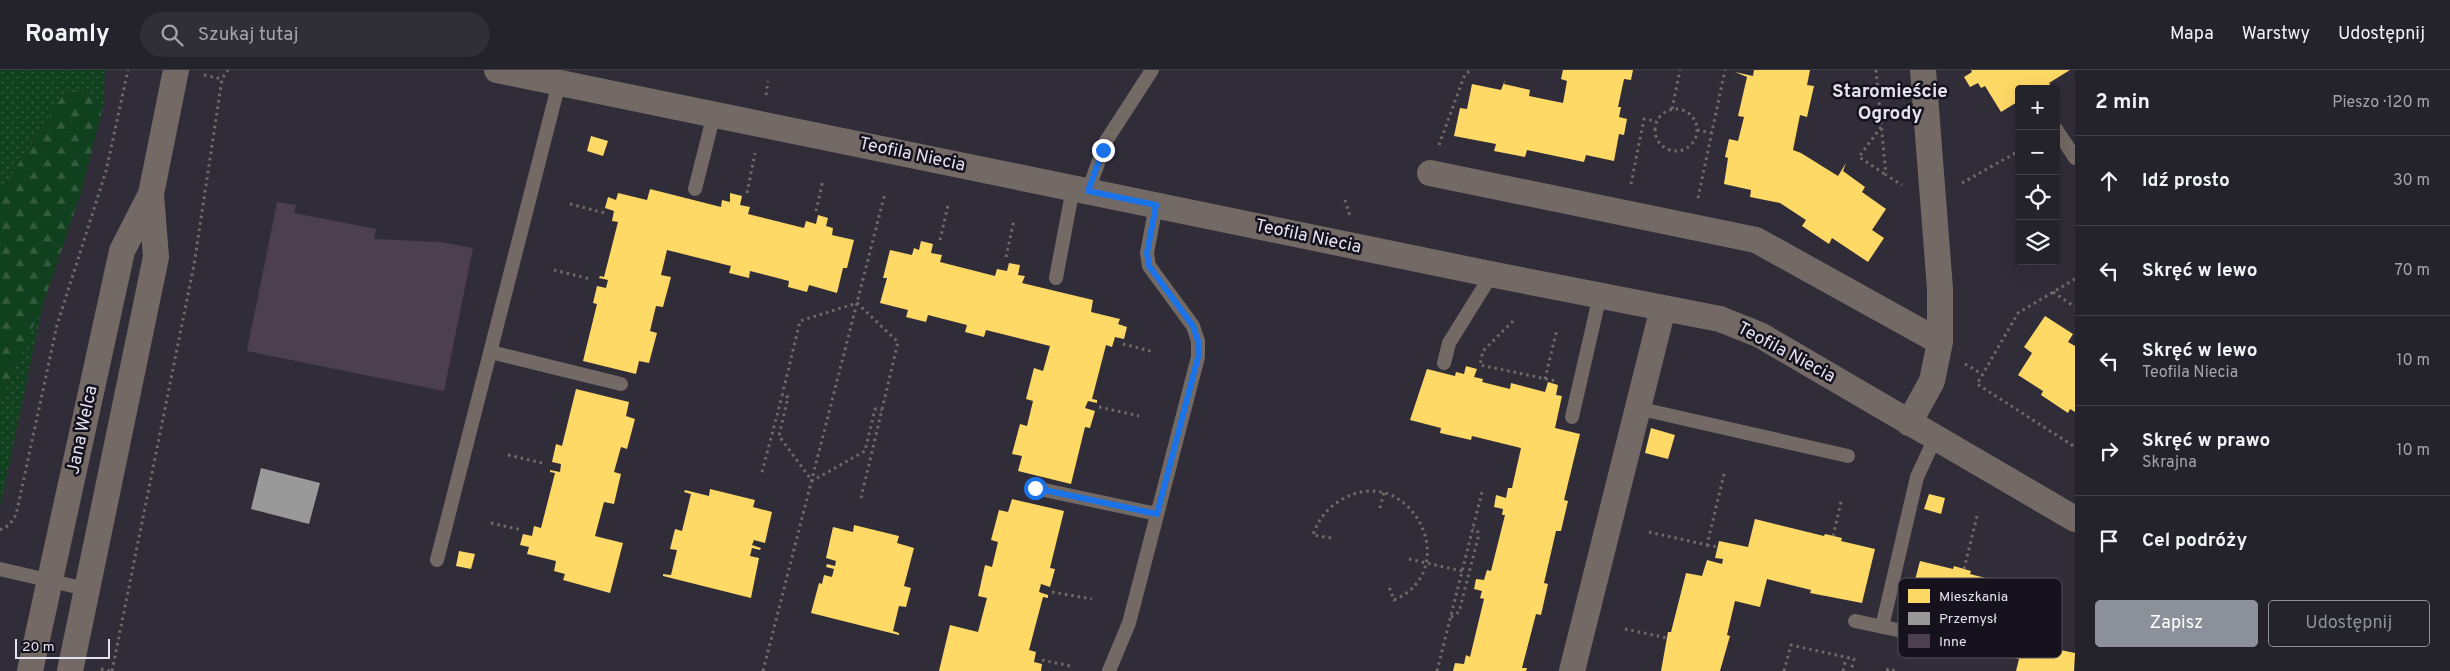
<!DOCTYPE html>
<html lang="pl">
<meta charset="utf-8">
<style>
:root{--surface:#24222b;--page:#302f37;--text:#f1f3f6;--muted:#a3a4a9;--line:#413f47;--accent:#8c9099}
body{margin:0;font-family:Overpass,sans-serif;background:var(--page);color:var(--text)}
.controls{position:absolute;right:15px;top:15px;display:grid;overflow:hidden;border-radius:5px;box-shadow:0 5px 20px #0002}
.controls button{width:45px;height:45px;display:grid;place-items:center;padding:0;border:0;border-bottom:1px solid var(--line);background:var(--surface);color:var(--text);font:25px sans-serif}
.scale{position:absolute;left:15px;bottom:12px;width:95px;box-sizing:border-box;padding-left:5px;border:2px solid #e4e1f1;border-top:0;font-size:14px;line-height:18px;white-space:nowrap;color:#e4e1f1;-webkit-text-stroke:4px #15121d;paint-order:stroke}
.stop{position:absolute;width:15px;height:15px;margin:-11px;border:4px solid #1a73e8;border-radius:50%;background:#fff}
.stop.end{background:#1a73e8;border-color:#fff;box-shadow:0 1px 5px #0008}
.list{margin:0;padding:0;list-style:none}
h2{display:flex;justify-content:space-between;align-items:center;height:65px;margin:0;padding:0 20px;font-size:21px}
h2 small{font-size:16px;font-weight:400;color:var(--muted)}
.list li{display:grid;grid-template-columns:32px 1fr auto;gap:15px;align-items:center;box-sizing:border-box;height:90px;padding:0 20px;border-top:1px solid var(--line)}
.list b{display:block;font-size:19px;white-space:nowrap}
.list p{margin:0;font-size:16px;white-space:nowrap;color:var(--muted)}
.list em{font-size:16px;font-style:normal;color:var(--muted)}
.actions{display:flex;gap:10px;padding:15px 20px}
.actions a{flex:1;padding:11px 0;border:1px solid var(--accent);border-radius:5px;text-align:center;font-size:18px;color:var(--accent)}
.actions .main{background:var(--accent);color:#fff}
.icon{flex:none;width:28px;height:28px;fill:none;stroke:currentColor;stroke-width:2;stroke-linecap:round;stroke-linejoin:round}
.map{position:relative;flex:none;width:2075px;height:601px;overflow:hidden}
header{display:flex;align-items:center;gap:30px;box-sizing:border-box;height:70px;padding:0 25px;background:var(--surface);border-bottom:1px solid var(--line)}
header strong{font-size:24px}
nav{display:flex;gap:28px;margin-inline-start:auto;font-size:18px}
.search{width:350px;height:45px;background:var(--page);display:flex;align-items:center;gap:12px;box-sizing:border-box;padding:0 18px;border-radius:28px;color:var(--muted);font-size:19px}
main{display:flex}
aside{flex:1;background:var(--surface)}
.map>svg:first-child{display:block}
</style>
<header>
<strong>Roamly</strong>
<div class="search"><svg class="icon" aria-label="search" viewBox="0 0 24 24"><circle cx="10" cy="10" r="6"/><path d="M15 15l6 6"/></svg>Szukaj tutaj</div>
<nav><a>Mapa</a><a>Warstwy</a><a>Udostępnij</a></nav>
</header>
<main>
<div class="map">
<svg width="2075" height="601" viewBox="0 0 2075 601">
<defs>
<pattern id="grass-dots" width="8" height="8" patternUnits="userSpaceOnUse" patternTransform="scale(1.25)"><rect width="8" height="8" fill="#11401e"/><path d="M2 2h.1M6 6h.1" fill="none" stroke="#345b3f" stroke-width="1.8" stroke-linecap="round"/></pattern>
<pattern id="forest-firs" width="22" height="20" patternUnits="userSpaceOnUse" patternTransform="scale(1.25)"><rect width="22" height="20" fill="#11401e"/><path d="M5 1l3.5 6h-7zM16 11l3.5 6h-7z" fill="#345b3f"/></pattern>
</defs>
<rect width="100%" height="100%" fill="#302d39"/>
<path fill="url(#grass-dots)" d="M0 0H105L103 37 84 22 67 19 0 122Z
M43 234 0 437V333Z"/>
<path fill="url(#forest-firs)" d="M67 19 84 22 103 37 81 123 43 234 0 333V122Z"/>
<path fill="#ffd966" d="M1563 0H1633L1631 10 1624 9 1618 37H1621L1619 47 1627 49 1624 65 1619 64 1614 91 1586 85 1584 92 1527 80 1525 87 1494 81 1496 74 1454 66 1460 38 1467 39 1472 14 1501 20 1505 10 1504 14 1530 20 1529 26 1563 33 1567 11 1561 9Z
M1754 0H1810L1807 15 1814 16 1807 47 1800 45 1793 80 1801 83 1838 106 1846 93 1843 101 1865 117 1862 122 1886 139 1872 160 1884 168 1868 192 1832 168 1829 174 1802 156 1806 150 1780 133 1750 127 1751 120 1724 114 1728 88 1725 87 1729 69 1738 71 1744 47 1738 46 1747 7 1735 2 1753 6Z
M1971 0H2070L2049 13 2052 18 2050 19H2019V31L2001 42 1985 16 1981 18 1978 13 1970 17 1964 7 1972 2Z
M591 66 608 71 603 86 587 81Z
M650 119 721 137 722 130 730 132V123L742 126 740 135 750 137 748 144 804 158 806 151 816 154 818 145 828 148 826 156 833 158 832 165 854 170 847 198H843L837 223 809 215 807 222 788 217 789 211 750 201 749 208 729 203 731 196 667 180 661 205 671 207 663 237 656 236 650 261 657 263 649 293 639 291 636 304 583 291 597 234 593 233 597 216 606 218 608 210 599 208 600 206 604 207 618 152 612 151 614 141 605 138 608 127 616 130 618 123 647 130Z
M921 171 933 174 931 183 942 185 940 192 995 206 997 199 1007 201 1009 193 1020 195 1018 205 1025 206 1022 213 1093 230 1091 242 1120 249 1118 254 1127 257 1124 269 1115 267 1112 277 1106 275 1092 329 1097 330V333L1088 331 1085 338 1095 341 1090 358 1085 357 1071 414 1018 401 1022 386 1012 384 1020 354 1027 356 1033 331 1026 329 1034 298 1043 301 1050 276 986 260 984 267 965 262 967 255 928 245 926 252 906 247 908 240 880 233 887 208H883L890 180 912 185 914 178 919 180Z
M2045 246 2073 264 2068 272 2075 276V342L2070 339 2068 343 2041 325 2043 321 2018 305 2032 283 2024 277Z
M1466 296 1477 299 1474 307 1483 309 1482 312 1510 319 1511 313 1545 322 1548 312 1558 315 1556 325 1562 326 1555 358 1580 364 1564 430 1568 431 1561 461H1556L1544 513 1548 514 1541 545 1536 544 1522 598H1527L1526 601H1453L1455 593 1464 594 1466 585 1470 587 1484 529 1480 528 1482 521 1474 519 1476 509 1484 510 1487 500 1491 501 1505 445H1502L1503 439 1494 437 1496 425 1506 428 1508 418H1512L1521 378 1472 366 1471 370 1440 363 1441 358 1410 350 1427 299 1455 306 1456 302 1464 304Z
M576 319 629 332 626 346 635 349 627 379 621 377 614 402 621 404 614 434 604 432 595 466 623 473 610 523 563 510 565 504 554 501 556 491 527 484 529 477 520 475 523 464 532 466 534 456 541 458 555 403 550 402V400L560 402 561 394 552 392 556 374 562 376Z
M1651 358 1675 365 1668 389 1645 383Z
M710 419 755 430 753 437 772 442 765 473 754 470 752 475 761 478 760 480 752 478 750 486 759 488 751 528 663 506V504L671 505 677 480 670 479 675 459 682 461 691 424 684 422 685 420 709 426Z
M1929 424 1945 428 1941 444 1924 439Z
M1012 429 1064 441 1050 498 1055 499 1050 517 1041 514 1039 522 1048 525V528L1043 527 1029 580 1036 582 1034 592 1042 594 1041 601H939L950 555 978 562 987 528 978 526 985 495 992 497 998 472 991 470 999 440 1008 442Z
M1755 449 1824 466 1825 464 1842 468 1841 471 1875 479 1862 533 1810 523 1811 520 1767 509 1760 537 1735 531 1727 565 1730 566 1720 601H1661L1668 562H1671L1686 503 1702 506 1707 490 1722 494 1723 489 1715 488 1719 471 1748 477Z
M854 455 899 466 897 473 914 478 904 516 911 518 906 537 899 536 893 561 899 563V565L811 543 819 513 822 514 824 505 832 507 834 499 826 497 827 494 835 496 836 491 826 488 833 457 853 462Z
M459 481 475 484 471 499 456 496Z
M1920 491 1953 499 1954 496 1964 499 1971 501 1970 504 2025 518 2021 534 2035 538 2033 549 2060 555 2056 573 2052 571 2051 578 2075 583 2074 601H2016L2019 589 1998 584 2002 568 1971 560 1970 563 1939 555 1940 553 1906 544Z"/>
<path fill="#999" d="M261 398 320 413 309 454 251 439Z"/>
<path fill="#4c3f4e" d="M277 132 296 135 294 143 376 159 374 169 440 172 473 178 444 321 247 281Z"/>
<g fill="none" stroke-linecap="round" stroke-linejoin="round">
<path stroke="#716a6a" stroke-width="3" stroke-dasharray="2.5 4" stroke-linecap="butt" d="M1876 0 1886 105 1902 115
M204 5 222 9
M766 25 768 11
M1655 60a21 21 0 1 1 42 0a21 21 0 1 1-42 0Z
M1672 39 1680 0
M1881 57 1859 87 1886 105
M1697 60 1712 63
M1439 75 1465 4 1471 0
M1962 113 2019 81
M1631 114 1644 49 1656 51
M747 123 755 83
M1698 128 1725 0
M1345 130 1350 146
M570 134 605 143
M816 141 823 110
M940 170 948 135
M1006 187 1014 150
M554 200 590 209
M2075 209 2018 243 1977 314 2075 377
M2053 222 2075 237
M1513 251 1483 281 1480 295 1556 311
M1123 274 1154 282
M1965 294 1982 304
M1545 309 1557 259
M1099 337 1139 346
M508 385 546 394
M762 402 782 326
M861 428 898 272 857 233 800 251 782 326 788 327 779 366 812 411 865 381 875 339 882 340
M1380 438 1384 422
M491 453 522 460
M0 460 9 455 16 445 57 255 106 101 128 0
M1649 462 1707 475 1725 400
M1833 466 1842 428
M1331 468 1313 465C1318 450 1327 438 1341 430 1409 389 1466 499 1394 530L1389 517
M1707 475 1718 477
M1409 489 1462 501
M1964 499 1978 442
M1052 522 1092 529
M1451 547 1459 542 1478 468V462L1473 458
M1625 559 1667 568
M1042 590 1070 596
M101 599 110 601
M112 601 194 195 222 9 228 0
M763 601 885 123
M1437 601 1483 418
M1784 601 1791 575 1854 589 1851 601
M1843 601 1846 588
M1887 601 1888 599 1896 601"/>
<path stroke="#736965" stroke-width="14" d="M2056 59 2075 88
M695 119 714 44
M1088 121 1106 71 1152 0
M1056 208 1073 118
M491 282 621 314
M1444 293 1449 273 1492 204
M1637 338 1848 386
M1572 347 1600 225
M1035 418 1157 444
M437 490 559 13
M0 499 86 519
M1855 551 1907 562
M1882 557 1917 407 1935 368
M1109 601 1129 553 1198 287V271L1193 256 1149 196 1147 183 1156 135"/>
<path stroke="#736965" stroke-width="26" d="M497 0 1485 203 1720 249 1760 265 2075 449
M1430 103 1756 170 1940 272
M1909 353 1932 311 1940 272V219L1923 0
M30 601 122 181 151 124 176 0
M70 601 156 187 151 124
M1572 601 1663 238"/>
</g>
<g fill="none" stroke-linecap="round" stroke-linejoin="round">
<path stroke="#1a73e8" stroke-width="6" d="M1035 418 1157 444 1198 287V271L1193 256 1149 196 1147 183 1156 135 1088 121 1103 80"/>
</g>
<g text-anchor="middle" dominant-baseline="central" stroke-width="5" stroke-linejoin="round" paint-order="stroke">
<g font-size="18" fill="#e4e1f1" stroke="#15121d">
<text transform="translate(912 85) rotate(12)">Teofila Niecia</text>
<text transform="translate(1308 167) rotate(12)">Teofila Niecia</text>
<text transform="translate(1786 283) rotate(28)">Teofila Niecia</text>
<text transform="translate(83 360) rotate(-78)">Jana Welca</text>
</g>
<g font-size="19" font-weight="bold" fill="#e4e1f1" stroke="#15121d">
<text x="1890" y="22">Staromieście<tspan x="1890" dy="22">Ogrody</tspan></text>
</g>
</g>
<rect x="1898" y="508" width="164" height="80" rx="8" fill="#15121d" stroke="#53505d" stroke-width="1"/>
<rect x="1908" y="519" width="22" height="14" fill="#ffd966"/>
<rect x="1908" y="542" width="22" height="13" fill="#999"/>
<rect x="1908" y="564" width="22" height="14" fill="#4c3f4e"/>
<g font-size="14" fill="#e4e1f1">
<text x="1939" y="531">Mieszkania</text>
<text x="1939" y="553">Przemysł</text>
<text x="1939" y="576">Inne</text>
</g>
</svg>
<div class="controls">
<button>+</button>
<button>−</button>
<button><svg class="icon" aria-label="locate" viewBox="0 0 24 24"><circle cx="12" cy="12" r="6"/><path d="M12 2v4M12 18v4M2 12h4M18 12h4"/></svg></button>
<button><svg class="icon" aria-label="layers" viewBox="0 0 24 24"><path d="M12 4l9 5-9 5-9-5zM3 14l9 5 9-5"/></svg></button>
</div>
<div class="scale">20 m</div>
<div class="stop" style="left:1035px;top:418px"></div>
<div class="stop end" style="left:1103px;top:80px"></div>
</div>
<aside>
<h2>2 min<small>Pieszo · 120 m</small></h2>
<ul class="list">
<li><svg class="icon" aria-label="ahead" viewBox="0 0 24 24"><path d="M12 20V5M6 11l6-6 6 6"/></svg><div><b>Idź prosto</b></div><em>30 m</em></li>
<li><svg class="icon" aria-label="left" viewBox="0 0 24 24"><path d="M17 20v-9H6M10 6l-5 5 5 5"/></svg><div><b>Skręć w lewo</b></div><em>70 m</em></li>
<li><svg class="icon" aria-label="left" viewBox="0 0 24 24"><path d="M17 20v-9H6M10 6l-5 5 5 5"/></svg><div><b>Skręć w lewo</b><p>Teofila Niecia</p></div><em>10 m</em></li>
<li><svg class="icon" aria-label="right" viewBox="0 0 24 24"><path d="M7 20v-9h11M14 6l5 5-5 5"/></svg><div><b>Skręć w prawo</b><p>Skrajna</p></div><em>10 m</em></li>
<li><svg class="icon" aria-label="arrive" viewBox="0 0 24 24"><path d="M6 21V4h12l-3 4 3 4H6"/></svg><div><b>Cel podróży</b></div></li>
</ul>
<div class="actions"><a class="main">Zapisz</a><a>Udostępnij</a></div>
</aside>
</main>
